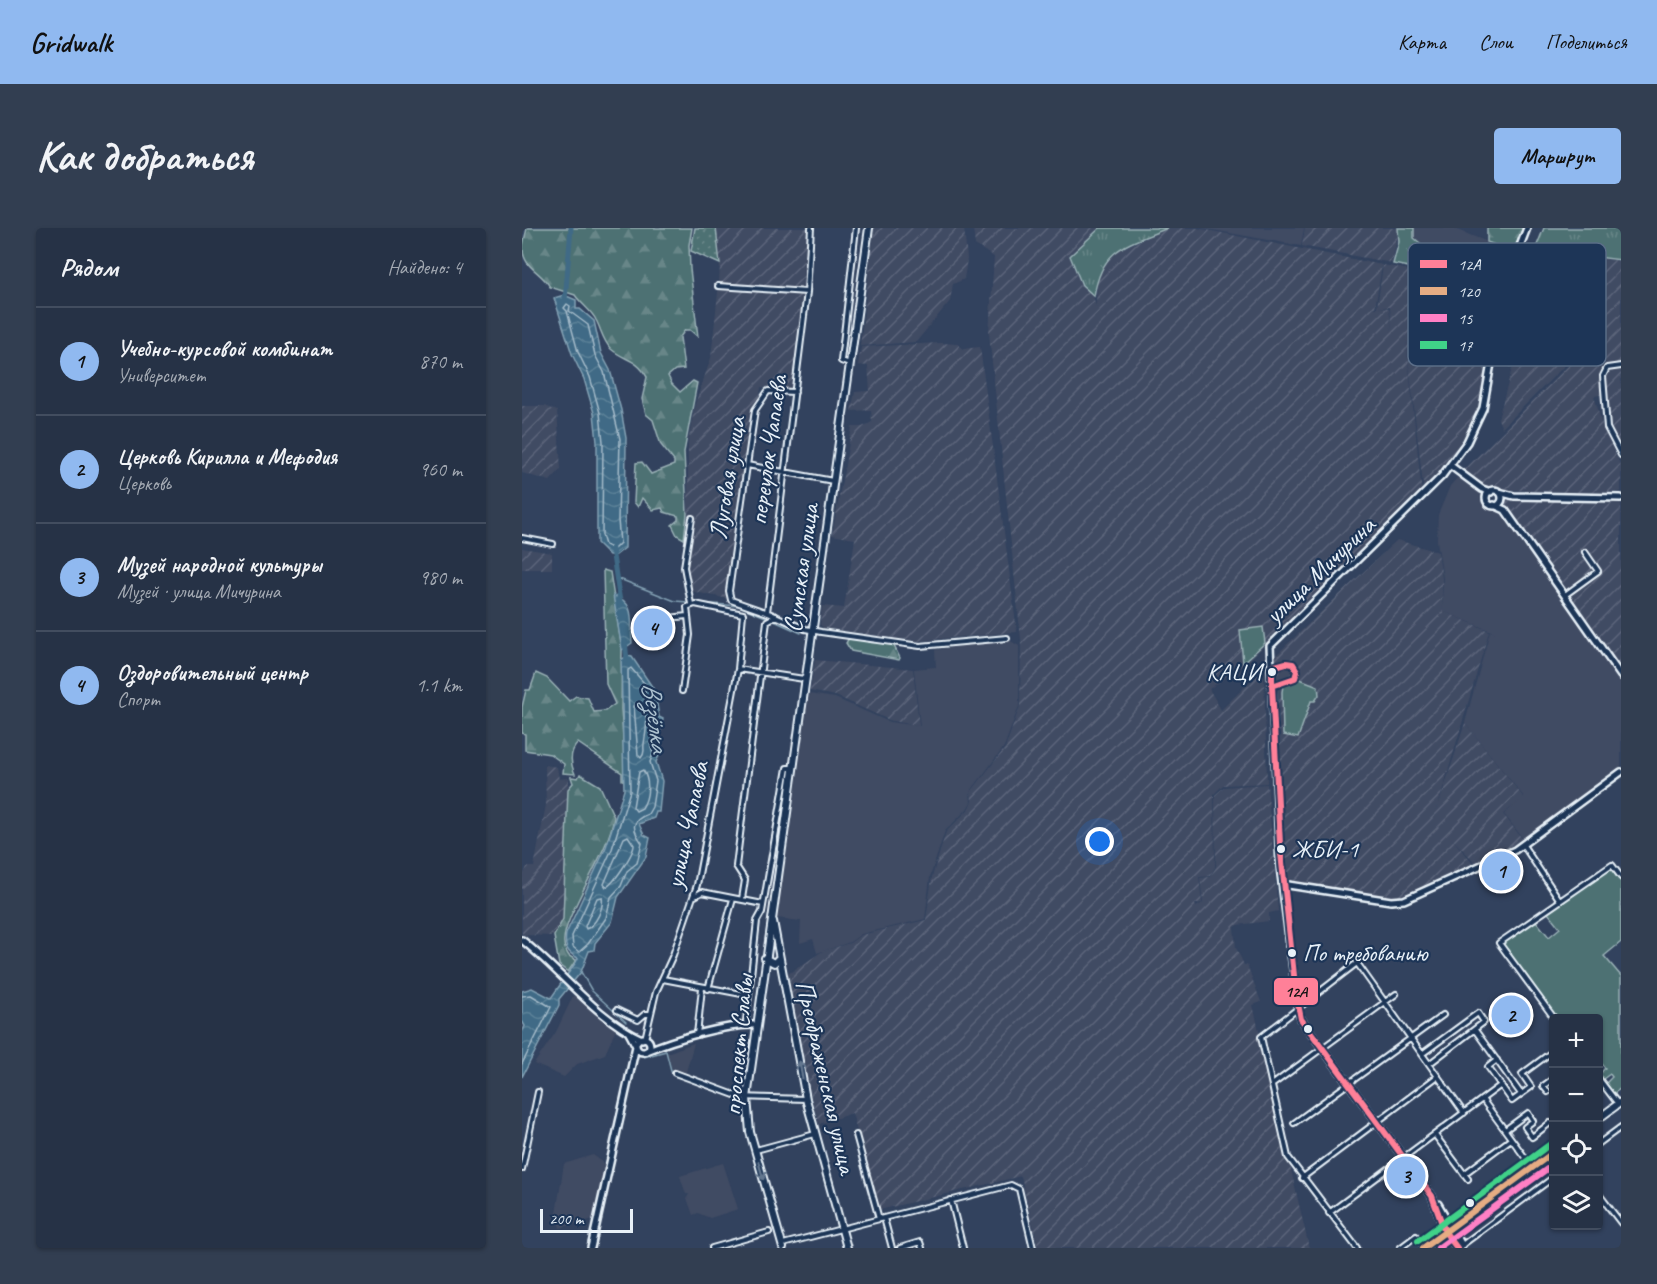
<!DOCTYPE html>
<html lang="ru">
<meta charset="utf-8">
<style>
:root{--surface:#263246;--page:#323e51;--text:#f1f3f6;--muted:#a4aab3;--line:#424d5f;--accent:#90b9f0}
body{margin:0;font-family:Caveat,sans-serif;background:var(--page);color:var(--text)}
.controls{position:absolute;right:18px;bottom:18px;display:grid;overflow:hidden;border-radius:6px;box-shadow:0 2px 4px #0004}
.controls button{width:54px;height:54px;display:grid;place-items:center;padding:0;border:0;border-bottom:2px solid var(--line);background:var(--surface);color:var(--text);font:30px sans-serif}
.scale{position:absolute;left:18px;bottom:15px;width:93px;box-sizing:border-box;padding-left:6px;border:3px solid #e8f1f8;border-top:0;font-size:16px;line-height:21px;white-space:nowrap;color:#e8f1f8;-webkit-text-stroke:4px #1d3557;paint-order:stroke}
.you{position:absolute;left:578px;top:614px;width:21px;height:21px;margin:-15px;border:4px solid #fff;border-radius:50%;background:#1a73e8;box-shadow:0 0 0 9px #1a73e833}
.badge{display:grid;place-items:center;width:39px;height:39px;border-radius:50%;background:var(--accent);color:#111;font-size:20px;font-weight:700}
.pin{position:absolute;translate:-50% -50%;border:3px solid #fff;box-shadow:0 2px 6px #0006}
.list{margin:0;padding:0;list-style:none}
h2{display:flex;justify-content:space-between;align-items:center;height:78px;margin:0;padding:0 24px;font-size:26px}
h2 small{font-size:20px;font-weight:400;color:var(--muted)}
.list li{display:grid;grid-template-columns:39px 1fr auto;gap:18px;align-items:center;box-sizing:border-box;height:108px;padding:0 24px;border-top:2px solid var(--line)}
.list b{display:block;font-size:22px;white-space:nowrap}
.list p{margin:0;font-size:20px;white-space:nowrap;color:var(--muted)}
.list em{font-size:20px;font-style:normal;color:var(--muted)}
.icon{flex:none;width:33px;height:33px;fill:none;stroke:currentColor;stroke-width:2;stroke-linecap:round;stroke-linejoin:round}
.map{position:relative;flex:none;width:1099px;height:1020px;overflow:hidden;border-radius:6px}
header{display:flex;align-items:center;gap:36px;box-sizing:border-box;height:84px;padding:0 30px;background:var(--accent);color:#111}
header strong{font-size:28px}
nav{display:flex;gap:33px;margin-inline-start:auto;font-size:21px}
.intro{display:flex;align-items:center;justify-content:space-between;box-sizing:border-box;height:144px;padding:0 36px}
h1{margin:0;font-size:42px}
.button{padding:15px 27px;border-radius:6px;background:var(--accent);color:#111;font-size:21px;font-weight:700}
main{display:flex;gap:36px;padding:0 36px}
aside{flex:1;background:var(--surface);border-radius:6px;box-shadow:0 2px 4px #0004}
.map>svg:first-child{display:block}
</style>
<header>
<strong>Gridwalk</strong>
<nav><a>Карта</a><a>Слои</a><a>Поделиться</a></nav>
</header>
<div class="intro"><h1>Как добраться</h1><a class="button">Маршрут</a></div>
<main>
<aside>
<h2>Рядом<small>Найдено: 4</small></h2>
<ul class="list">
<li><span class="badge">1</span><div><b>Учебно-курсовой комбинат</b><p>Университет</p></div><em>870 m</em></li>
<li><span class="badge">2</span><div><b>Церковь Кирилла и Мефодия</b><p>Церковь</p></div><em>960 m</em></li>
<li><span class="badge">3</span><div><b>Музей народной культуры</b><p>Музей · улица Мичурина</p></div><em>980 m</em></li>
<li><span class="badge">4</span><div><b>Оздоровительный центр</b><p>Спорт</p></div><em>1.1 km</em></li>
</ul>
</aside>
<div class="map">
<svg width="1099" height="1020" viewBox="0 0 1099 1020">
<defs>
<pattern id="industrial-furrows" width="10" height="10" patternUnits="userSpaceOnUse" patternTransform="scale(1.5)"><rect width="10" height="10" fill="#414b63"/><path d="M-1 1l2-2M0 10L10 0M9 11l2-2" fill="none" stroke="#5c657a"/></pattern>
<pattern id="grass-tufts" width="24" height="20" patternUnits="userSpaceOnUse" patternTransform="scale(1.5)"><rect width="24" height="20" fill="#4d7173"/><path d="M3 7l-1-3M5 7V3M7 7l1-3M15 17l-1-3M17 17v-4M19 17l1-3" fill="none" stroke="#678688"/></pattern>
<pattern id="forest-firs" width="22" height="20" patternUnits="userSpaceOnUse" patternTransform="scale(1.5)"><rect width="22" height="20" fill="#4d7173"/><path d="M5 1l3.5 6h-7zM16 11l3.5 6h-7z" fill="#678688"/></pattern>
<pattern id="garden-dots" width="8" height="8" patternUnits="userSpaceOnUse" patternTransform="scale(1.5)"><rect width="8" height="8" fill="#4d7173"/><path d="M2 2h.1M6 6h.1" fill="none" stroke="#678688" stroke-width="1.8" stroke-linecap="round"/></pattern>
<pattern id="water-waves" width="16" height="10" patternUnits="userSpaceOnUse" patternTransform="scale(1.5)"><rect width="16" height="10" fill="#406b86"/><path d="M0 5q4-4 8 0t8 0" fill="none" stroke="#5c8198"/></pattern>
</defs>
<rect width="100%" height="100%" fill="#32425e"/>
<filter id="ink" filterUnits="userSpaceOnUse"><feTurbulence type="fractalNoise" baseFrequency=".0167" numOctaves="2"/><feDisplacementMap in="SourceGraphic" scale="12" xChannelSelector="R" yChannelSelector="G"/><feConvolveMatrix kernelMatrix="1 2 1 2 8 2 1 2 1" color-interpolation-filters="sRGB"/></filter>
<g filter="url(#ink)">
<path fill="#414b63" d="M680 0H782L779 18Z
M892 0H930L991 24 980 55 891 40 898 15 892 10Z
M937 248 981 284 1099 453V541L1003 613 982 586 1002 569 943 495 968 403 974 405 921 383V350L915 312 916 287 928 258Z
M485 411 497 418V478L482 519 448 564 449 574 445 581 423 603 408 649 403 691 339 706 328 714 295 725 291 711 278 715 279 693 255 690 287 466 313 470 367 494 398 498 392 441 414 439 413 422Z
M51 768H57L94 801 83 826 55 836 42 849 12 836 34 804Z
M172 815 164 844 150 841 145 825Z
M71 927 83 936 71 991 38 1000 34 986 42 936Z
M201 935 216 981 188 990 176 985 171 987 165 970 167 966H164L158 948Z"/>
<path fill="url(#industrial-furrows)" d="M194 0H287L282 111 273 162 239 159 207 371 164 362 160 343 166 284V214L173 176 189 130 197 55 198 36Z
M352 0H442L445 31 442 51 431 56 428 73 394 114 338 118Z
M451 0H577L547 28 559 57 571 68 574 78 575 50 584 33 599 21 647 0H675L860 37 853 80H867L870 105 868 79 855 80 861 37 979 59 957 186 948 207 928 235 902 265 883 103 900 266 723 436 687 461 699 482 735 447H742L745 555 701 557 692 566 693 639 688 648 677 649 680 675 673 676 674 679 681 675 678 650 688 649 694 639 693 567 702 559 745 556 756 683 747 685V693L715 697 712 700 714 720 722 737H725L739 774 731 777 787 1020H516L499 948 357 982 330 885 297 896 281 841 266 746 301 723 328 715 339 707 404 692 410 649 424 604 446 582 450 573 449 564 483 520 498 478 499 411 467 105 472 29 453 17Z
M783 0H876L877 2 870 35 780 18Z
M1043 26 1099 33V223L1087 199 1083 166 1072 168 1082 203 1099 238V264L1073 265 964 261 941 243 1051 133 1049 131 980 200 976 191 991 137 1002 72Z
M418 115 436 116 441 121 458 119 495 404 395 413 301 400 298 396 300 378 322 380 333 311 310 307 330 199H340L350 194 349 182 329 183 333 164 348 163 346 138 336 137 339 119Z
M0 178H22L35 183 39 241 28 253 0 245Z
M982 270 1099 272V445L984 277Z
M875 312 916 324 920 350 921 383 967 403 913 588 943 495 1002 570 981 586 1002 613 957 638 928 609 955 639 877 671 765 653 753 428Z
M0 320 30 325V341H0Z
M293 432 391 441 397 498 367 492 314 468 288 463Z
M23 537 35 539 37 551 47 550 41 691 32 708 2 707 0 706V650L5 639H12L24 577Z"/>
<path fill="url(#grass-tufts)" stroke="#9ab1b6" stroke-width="1.5" d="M578 0H646C605 17 580 19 572 68L560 57 548 28Z
M876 0H892V10L898 15 891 40 871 36 877 14Z
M1022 0H1099V32L1042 25 1001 72 990 137 988 138C995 89 1002 45 1022 0Z"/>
<path fill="url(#forest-firs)" stroke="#9ab1b6" stroke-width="1.5" d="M5 0H170L167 17 168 41 176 109 168 102H163L158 109 162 141 153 142 146 148 150 156 158 164 171 153 175 155 162 224 165 286 162 311 155 307 150 297 156 292V288L142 284 140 280 131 282 120 270 116 279 112 274 114 235 120 234 129 246 152 237V233L139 217 131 192 124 186 120 171 125 149C114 130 103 133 89 121 81 113 79 101 74 92 70 83 59 76 53 67L28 59C20 44 0 39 1 20 1 13 4 7 5 0Z
M965 0H1001L991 24 965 14Z
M81 342 88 344 100 422 99 481 104 553 100 552V545L56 515C47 524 48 535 53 546L41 545 42 536 28 526 3 522V506L0 505V479L4 462H8L14 445 25 450 47 473 54 468 66 470 72 484 83 483 93 476 84 456Z
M327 410 371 416 378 430 377 432 329 423 324 415Z
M58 546 78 558 92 589C88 623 39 691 42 715 42 719 45 725 47 728L54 732 46 744 37 737 32 708 41 691 46 561 51 555 49 549 56 550Z"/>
<path fill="#4d7173" stroke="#9ab1b6" stroke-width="1.5" d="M741 399 743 415 721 435 718 402Z
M778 451 796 458 797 467 793 473H789L776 510 761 507 760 464 761 458Z
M1089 641 1099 654V714L1082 728 1099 748V860L1091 866 1084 855 1090 849 1088 846 1081 851 1078 846 1083 840 1077 832 1076 790H1035L980 716 1014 693 1027 709 1038 700 1026 685Z"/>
<path fill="url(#garden-dots)" stroke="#9ab1b6" stroke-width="1.5" d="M173 0H194L198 36 169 23Z"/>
<path fill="url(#water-waves)" stroke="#83a1b4" stroke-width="1.5" d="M42 67 54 72V81H58L72 93 79 125 88 142 99 182 104 210 103 320 94 327H87L75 315V214L72 185 62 151 50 126 32 70Z
M91 367C115 375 108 393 110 415L100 422Z
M105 428 110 429 131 460H127L132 468H129L135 476 137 489 141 491 135 520 139 524 134 534 140 553 137 584H134L132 590 117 596 122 607 128 610 124 629 96 669 90 694 73 715 72 722 67 723 59 744 37 771V777L0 849V805L3 798 0 793V763L10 760 29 770 54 734 56 730C45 725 42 718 44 706L84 619 102 562 99 432Z"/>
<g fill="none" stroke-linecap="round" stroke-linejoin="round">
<path stroke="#a5bbca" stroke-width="1.5" d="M45 76 48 78 47 83 66 97 73 127 82 144 98 211 96 292 98 315 92 321 83 317 80 307 81 214 78 185 68 149 56 124 45 83 42 80Z
M109 440 122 455 124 471 134 495 129 519 131 526 128 534 134 553 130 579 126 586C108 593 110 601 120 615L115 635 105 643 99 658 89 669 84 690 66 716 57 724 51 719 50 708 90 621 108 563 106 442Z
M115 475C129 485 124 502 122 516 121 523 124 524 119 530L116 527 112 478Z
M121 542C128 553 127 569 120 580L114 583 111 579 117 544Z
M106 608 112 617C112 625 91 657 84 659L82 656 102 610Z
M80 669C82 680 74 697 64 701L63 698 75 670Z
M0 768 9 767 29 779 0 836"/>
<path stroke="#83a1b4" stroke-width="1.5" d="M95 350 153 373 217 378 246 390
M250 392 279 405
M59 744 70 763 104 794
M119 826 122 829 144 823 150 846"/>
<path stroke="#406b86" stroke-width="5" d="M43 73 49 0
M90 321 98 374
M103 413 105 433"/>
<g stroke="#e8f1f8" stroke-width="8">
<path id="street" d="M196 58 285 64 289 0
M328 136 319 133 334 0
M1099 138 1085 140 1081 148 1085 200 1099 227
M273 164 246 163 233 182 207 363 209 372 249 386 283 401 299 404 398 418 485 410
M225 237 311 253
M0 310 31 316
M1043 367 1076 343 1063 324
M169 376 162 339 170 290
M245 384 285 64
M146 390 165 388
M216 441 282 451
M160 463 168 407 165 379 173 376 221 386
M1001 617 1037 671
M173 668 180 664 241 676
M220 671 223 652 214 638 245 393 254 388
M141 751 225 767
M186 761 211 671
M95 782 116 792 123 786H128
M1032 790 977 715 1090 637 1099 649
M224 793 235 693 240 684 265 540H270
M953 802 999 866
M175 807 180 760
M123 811 134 764 151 727 175 657 216 441 221 386
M900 826 956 785 962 794 907 836
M975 832 966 839 990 873 1009 859 1000 846 1027 826 1032 829
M153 845 218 869 284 871
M1076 850 1096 876
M750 857 874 766
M1026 864 1021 858 1032 850
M960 871 1010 939
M772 895 921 787
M983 902 1006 885 1011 893 1003 899 1010 909 1028 895
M334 907 357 991
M913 907 946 951
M1076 916 1099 899
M234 922 293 906
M0 941 16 864
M942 946 989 911
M780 950 916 848
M1076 965 1099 995
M429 972 441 1020
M807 985 979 857
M362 990 370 1020
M261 1016 489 957 497 961 511 1020
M190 1020 247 1004
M378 1020 398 1014 400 1020
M835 1020 766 929 739 809 835 735 942 885
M878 1020 894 1008
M936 1020 1032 949"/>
</g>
<g stroke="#e8f1f8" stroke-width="10">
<path id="secondary" d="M929 238 960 261 969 264
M964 270a8 8 0 1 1 16 0a8 8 0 1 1-16 0Z
M977 264 992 268 1099 270
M972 277 983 282 1099 448
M760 656 869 673 882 672 993 622 1099 544
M0 712C38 742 76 792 120 811
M114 817a7 7 0 1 1 14 0a7 7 0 1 1-14 0Z
M124 823C153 811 203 796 234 797
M916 976 940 1017
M69 1020 114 818 107 805
M935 1020 923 1004 910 968 801 821 779 791 776 781 758 639 748 418 920 248 945 214 961 180 983 57 1005 0"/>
</g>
<g stroke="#e8f1f8" stroke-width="10">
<path id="primary" d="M251 693 284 871 325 1020
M243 730 252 735 257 730
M1076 891 1099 874
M261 1020 228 904 225 870 347 0
M901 1020 1032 924"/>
</g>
<use href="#street" stroke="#1d3557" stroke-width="4"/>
<use href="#secondary" stroke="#1d3557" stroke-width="5"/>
<use href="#primary" stroke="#1d3557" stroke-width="6"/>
<g stroke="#1d3557" stroke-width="10">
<path id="bus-1" d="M764 435 771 436 775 443 773 450 750 458V439Z
M750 458 758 616 774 766 779 791 910 968 923 1004 935 1020"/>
</g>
<g stroke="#1d3557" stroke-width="10">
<path id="bus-2" d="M901 1020 1032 924"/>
</g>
<g stroke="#1d3557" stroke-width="10">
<path id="bus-3" d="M916 1020 1032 936"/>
</g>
<g stroke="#1d3557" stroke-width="10">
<path id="bus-4" d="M896 1013 1027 917"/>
</g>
<use href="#bus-1" stroke="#ff8098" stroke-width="6"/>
<use href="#bus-2" stroke="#e5ac83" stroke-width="6"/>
<use href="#bus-3" stroke="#ff80c5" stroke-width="6"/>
<use href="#bus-4" stroke="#40d288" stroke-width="6"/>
</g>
<defs><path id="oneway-shaft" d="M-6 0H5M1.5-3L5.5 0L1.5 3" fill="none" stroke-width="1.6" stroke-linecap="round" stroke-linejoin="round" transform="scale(1.5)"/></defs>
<g stroke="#64778f">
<use href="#oneway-shaft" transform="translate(279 842) rotate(-100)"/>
<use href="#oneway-shaft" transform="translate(239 943) rotate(74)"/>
</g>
</g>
<g fill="#e8f1f8" stroke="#1d3557" stroke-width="2">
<circle cx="750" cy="444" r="5"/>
<circle cx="759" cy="621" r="5"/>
<circle cx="770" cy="725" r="5"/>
<circle cx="786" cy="801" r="5"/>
<circle cx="948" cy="975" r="5"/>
</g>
<g text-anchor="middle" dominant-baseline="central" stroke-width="4.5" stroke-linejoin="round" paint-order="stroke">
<g font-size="24" fill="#e8f1f8" stroke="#1d3557" text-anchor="start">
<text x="739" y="444" text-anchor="end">КАЦИ</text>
<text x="770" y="621">ЖБИ-1</text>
<text x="781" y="725">По требованию</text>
</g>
<g font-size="26" fill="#e8f1f8" stroke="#1d3557">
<text transform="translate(246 222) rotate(-82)">переулок Чапаева</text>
<text transform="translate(205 250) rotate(-81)">Луговая улица</text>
<text transform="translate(279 340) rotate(-82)">Сумская улица</text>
<text transform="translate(798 342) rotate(-44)">улица Мичурина</text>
<text transform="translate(165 597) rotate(-78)">улица Чапаева</text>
<text transform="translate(216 817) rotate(-85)">проспект Славы</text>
<text transform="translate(304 849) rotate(77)">Преображенская улица</text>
</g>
<g font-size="27" font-style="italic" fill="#adc2d0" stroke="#1d3557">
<text transform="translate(134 489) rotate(82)">Везёлка</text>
</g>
</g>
<rect x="886" y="15" width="198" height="123" rx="9" fill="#1d3557" stroke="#5a6d87" stroke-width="1.5"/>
<rect x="898" y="32" width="27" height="8" fill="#ff8098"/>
<rect x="898" y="59" width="27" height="8" fill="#e5ac83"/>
<rect x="898" y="86" width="27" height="8" fill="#ff80c5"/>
<rect x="898" y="113" width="27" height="8" fill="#40d288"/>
<g font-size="16" fill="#e8f1f8">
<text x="936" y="42">12А</text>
<text x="936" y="69">120</text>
<text x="936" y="96">15</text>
<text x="936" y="123">17</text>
</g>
<rect stroke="#1d3557" stroke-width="2" x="751" y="749" width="46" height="29" rx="6" fill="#ff8098"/>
<g font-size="16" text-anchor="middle" font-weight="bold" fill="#111">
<text x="774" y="769">12А</text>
</g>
</svg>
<div class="controls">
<button>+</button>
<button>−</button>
<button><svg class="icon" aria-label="locate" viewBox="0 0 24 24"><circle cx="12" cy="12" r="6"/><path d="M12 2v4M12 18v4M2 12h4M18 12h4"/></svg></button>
<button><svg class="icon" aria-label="layers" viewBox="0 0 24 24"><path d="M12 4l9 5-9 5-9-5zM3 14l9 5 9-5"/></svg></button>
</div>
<div class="scale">200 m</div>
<div class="you"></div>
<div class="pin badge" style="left:979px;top:643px">1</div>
<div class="pin badge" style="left:989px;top:787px">2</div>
<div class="pin badge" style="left:884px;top:948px">3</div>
<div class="pin badge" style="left:131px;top:400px">4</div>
</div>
</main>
